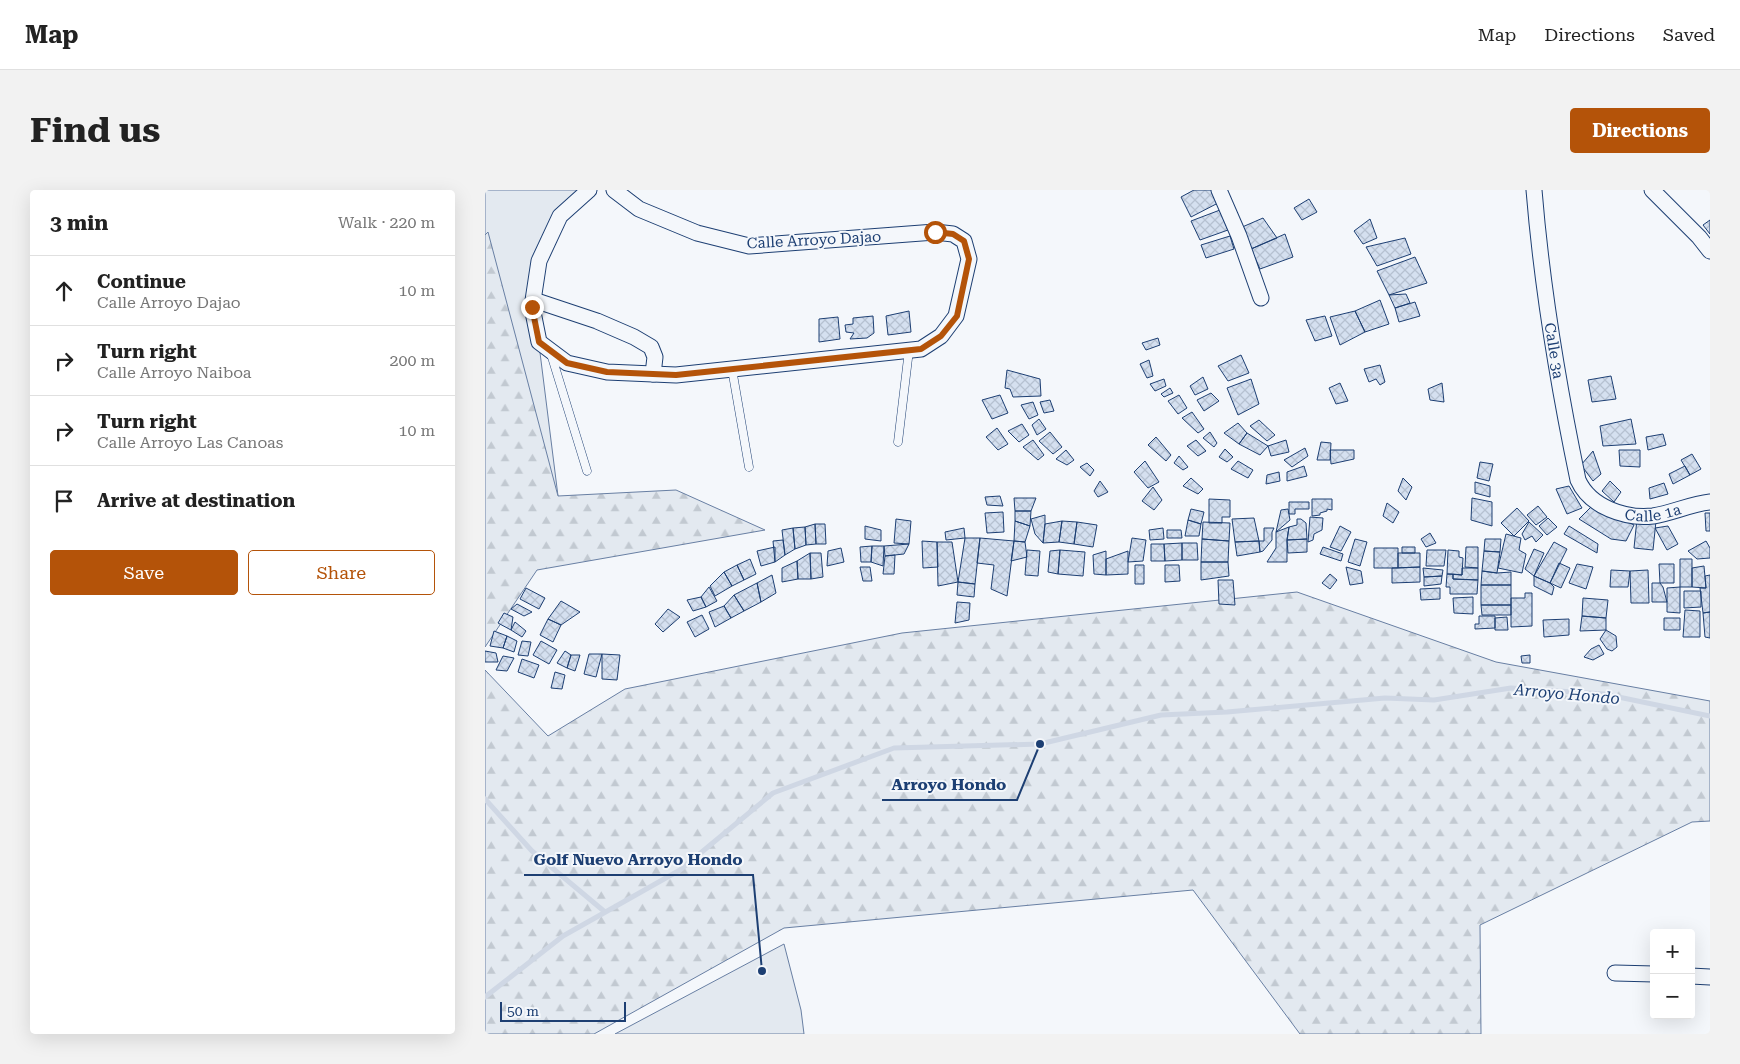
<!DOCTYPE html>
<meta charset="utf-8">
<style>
:root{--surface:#fff;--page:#f2f2f2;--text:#222;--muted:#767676;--line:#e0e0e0;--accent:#b45309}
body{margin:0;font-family:"Roboto Serif",serif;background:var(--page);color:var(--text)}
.controls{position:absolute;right:15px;bottom:15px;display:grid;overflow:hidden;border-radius:5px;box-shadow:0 5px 20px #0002}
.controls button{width:45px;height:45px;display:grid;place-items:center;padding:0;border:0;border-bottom:1px solid var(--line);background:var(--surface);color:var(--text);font:25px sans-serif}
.scale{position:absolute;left:15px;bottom:12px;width:126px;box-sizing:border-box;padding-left:5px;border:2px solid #1d3f73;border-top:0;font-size:14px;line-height:18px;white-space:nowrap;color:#1d3f73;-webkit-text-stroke:4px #f4f7fb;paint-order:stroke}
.stop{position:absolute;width:15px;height:15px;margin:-11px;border:4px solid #b45309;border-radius:50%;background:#fff}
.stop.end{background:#b45309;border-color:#fff;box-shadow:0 1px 5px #0008}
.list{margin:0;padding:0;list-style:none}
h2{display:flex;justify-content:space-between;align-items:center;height:65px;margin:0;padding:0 20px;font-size:21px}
h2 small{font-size:16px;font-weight:400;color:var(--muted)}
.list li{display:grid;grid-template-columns:32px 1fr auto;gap:15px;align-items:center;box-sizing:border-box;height:70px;padding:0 20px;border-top:1px solid var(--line)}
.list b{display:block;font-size:19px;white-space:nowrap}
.list p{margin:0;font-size:16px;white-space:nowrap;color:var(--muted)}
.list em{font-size:16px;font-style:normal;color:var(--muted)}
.actions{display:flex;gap:10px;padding:15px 20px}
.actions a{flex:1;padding:11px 0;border:1px solid var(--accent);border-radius:5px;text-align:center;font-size:18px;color:var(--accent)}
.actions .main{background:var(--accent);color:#fff}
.icon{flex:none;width:28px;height:28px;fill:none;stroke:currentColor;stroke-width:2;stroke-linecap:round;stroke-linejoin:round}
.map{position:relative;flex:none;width:1225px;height:844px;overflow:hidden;border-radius:5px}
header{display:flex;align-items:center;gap:30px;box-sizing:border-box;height:70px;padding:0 25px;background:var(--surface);border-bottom:1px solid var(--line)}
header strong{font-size:24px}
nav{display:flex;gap:28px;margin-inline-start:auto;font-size:18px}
.intro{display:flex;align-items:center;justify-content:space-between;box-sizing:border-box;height:120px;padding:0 30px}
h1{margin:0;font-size:35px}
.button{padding:12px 22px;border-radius:5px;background:var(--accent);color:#fff;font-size:18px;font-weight:700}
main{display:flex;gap:30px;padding:0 30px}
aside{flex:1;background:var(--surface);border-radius:5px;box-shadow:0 5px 20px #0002}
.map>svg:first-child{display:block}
</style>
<header>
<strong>Map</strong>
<nav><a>Map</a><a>Directions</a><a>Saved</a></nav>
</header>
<div class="intro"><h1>Find us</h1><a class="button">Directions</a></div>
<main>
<aside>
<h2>3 min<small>Walk · 220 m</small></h2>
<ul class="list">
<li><svg class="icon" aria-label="ahead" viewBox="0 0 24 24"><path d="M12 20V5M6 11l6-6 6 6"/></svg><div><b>Continue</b><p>Calle Arroyo Dajao</p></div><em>10 m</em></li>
<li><svg class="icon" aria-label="right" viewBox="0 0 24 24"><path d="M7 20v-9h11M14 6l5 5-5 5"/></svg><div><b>Turn right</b><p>Calle Arroyo Naiboa</p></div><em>200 m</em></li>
<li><svg class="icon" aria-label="right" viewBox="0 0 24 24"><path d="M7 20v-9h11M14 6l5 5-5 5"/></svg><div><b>Turn right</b><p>Calle Arroyo Las Canoas</p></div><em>10 m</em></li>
<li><svg class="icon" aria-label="arrive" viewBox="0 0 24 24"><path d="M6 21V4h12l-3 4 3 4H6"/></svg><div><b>Arrive at destination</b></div></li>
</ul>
<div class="actions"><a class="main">Save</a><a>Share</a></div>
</aside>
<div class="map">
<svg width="1225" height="844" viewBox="0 0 1225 844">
<defs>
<pattern id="forest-firs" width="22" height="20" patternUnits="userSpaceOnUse" patternTransform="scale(1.25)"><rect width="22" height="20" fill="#e3e9f0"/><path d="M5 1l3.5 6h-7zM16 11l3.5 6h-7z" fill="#c2c9d1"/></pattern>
<pattern id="building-cross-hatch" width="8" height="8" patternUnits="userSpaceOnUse" patternTransform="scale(1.25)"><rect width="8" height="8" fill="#d5e0f0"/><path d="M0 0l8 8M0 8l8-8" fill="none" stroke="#b6c1d1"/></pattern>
</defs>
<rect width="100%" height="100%" fill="#f4f7fb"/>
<path fill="#e3e9f0" stroke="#687fa3" d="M0 0H102L45 83 73 306 0 450Z
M299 754 316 820 319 844H130Z"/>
<path fill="url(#forest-firs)" stroke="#687fa3" d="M3 42 73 306 191 300 280 340 52 380 0 457V45Z
M812 402 1011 472 1225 511V631L1207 632 995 735 996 844H815L708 700 299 738 109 844H0V480L63 546 140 499 417 443Z"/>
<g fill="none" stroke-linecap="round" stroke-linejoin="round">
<path stroke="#cfd7e4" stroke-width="5" d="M0 609 47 661 120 722
M0 807 78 746 195 680 288 603 409 558 555 554 676 525 742 522 900 508 949 510 1026 498 1119 504 1225 526"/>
</g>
<path fill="url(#building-cross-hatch)" stroke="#1d3f73" d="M709 0H728L735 12 706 27 696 7Z
M824 9 832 22 817 30 809 18Z
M735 20 743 40 715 50 706 31Z
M778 28 792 48 766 59 755 38Z
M885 29 892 48 878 54 869 41Z
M1225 30V44L1218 35Z
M800 44 808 67 775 79 766 59Z
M745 46 749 59 721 68 716 55Z
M920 48 926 64 892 76 881 57Z
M930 67 942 93 904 105 892 81Z
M921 104 925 113 910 118 904 105Z
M895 110 904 134 880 142 870 121Z
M930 112 935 126 914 132 910 118Z
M424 121 426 142 403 145 401 126Z
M870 121 880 142 855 155 845 127Z
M388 126 389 143 382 148 365 149 369 143 361 142 360 135 368 134V128Z
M840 126 847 146 830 151 821 130Z
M353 127 355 149 334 152V129Z
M673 148 675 155 661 160 657 153Z
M756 165 764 183 743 191 733 176Z
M664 170 668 186 662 188 655 174Z
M895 175 900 192 895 195 891 189 884 192 879 179Z
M522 180 555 189 556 206 528 207 525 199 520 198Z
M1126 186 1131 209 1107 212 1103 190Z
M718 187 723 199 710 205 705 196Z
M679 189 681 196 670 201 665 194Z
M766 189 774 214 753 225 742 198Z
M855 193 863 211 851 214 844 198Z
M957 193 959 212 945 210 943 199Z
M685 198 688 203 679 207 676 204Z
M726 203 734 211 719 221 712 210Z
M515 205 523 223 507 229 497 210Z
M694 205 702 218 693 224 683 211Z
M565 210 569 221 559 223 555 212Z
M548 212 553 225 544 229 536 215Z
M707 222 719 239 713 243 697 228Z
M554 229 561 239 552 245 547 235Z
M1146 229 1151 254 1118 256 1115 236Z
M774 230 790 245 782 251 765 236Z
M753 233 762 243 754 254 739 243Z
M537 234 544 245 534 252 523 241Z
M512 238 523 254 513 260 501 247Z
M565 242 577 257 568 264 554 251Z
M725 242 732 253 729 257 718 248Z
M762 243 783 256 775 265 754 254Z
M1178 244 1181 255 1163 260 1161 247Z
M671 247 686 265 681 271 663 255Z
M548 250 559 265 553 270 538 257Z
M711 250 721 261 713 266 702 256Z
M801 250 804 262 786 266 783 256Z
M836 252 846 253 845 270H832Z
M820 258 823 266 807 277 799 270Z
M740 259 748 267 742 272 734 267Z
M581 260 589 270 582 275 571 269Z
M845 260H869V269L846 274Z
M1134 260H1155V277L1135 276Z
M1108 261 1116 284 1108 291 1096 275Z
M1207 264 1216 279 1205 285 1196 270Z
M694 266 703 277 698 280 689 273Z
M660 271 674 292 663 298 649 282Z
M753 271 768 280 763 288 746 279Z
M995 272 1008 274 1004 291 992 288Z
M602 273 609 280 605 286 595 277Z
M819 276 822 286 802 291V282Z
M1200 276 1205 285 1188 294 1184 284Z
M794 282 795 291 781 294 782 285Z
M706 288 718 299 713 304 698 296Z
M918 288 927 297 921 310 913 301Z
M615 291 623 302 613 307 609 301Z
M1125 291 1136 302 1129 312 1117 301Z
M990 292 1005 296V307L990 303Z
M1179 293 1183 304 1165 309 1164 298Z
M1084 296 1097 318 1082 324 1071 299Z
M668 297 677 310 669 320 657 311Z
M515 306 518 316 502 315 500 307Z
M529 308H551L546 321H530Z
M987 308 1007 312V336L986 330Z
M724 309 745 310V327H737V333H724Z
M827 309H847V320L842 319V321L835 323V325L827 326Z
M804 312H824V319H810V324H804Z
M902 313 914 322 908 333 898 326Z
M1108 315 1149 335 1141 351 1126 349 1094 329Z
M1053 316 1062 327 1051 335 1042 325Z
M1032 318 1044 331 1029 346 1016 333Z
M706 319 719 322 716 334 703 330Z
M803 319 805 330 791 342 796 320Z
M530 321H546L545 336 530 331Z
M518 322 519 342 502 343 500 323Z
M1220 323H1225V341H1221Z
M560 325V334L558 353 550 344 546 329Z
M825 327 838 328 837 340 829 344 828 350 823 352Z
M769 328 774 351 750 352 747 329Z
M1063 328 1072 337 1062 345 1054 336Z
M411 329 426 331 424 354 409 353Z
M812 329H816L821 333 822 349 802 350 804 337 812 335Z
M1152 329 1171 331 1168 360 1149 358Z
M703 330 716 334 714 346H700Z
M530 331 545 336 540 352 529 351Z
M577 331 592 332 589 354 574 352Z
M577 331 574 352 558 353 560 334Z
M592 332 612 335 608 357 589 354Z
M718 332 745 333 744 351 717 349Z
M1044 332 1058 345 1051 352 1047 346 1040 350 1037 344Z
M330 334H340L341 354H331Z
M330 334 331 354 321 355 320 337Z
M380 336 396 340V351L380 349Z
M855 336 866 342 856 361 845 357Z
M1084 336 1113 354 1112 363 1079 344Z
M1183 336 1193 354 1182 360 1170 338Z
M320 337 321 355 310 359 308 338Z
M804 337 802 350V372H782L791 358V342Z
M308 338 310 359 300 365 297 340Z
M479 338 480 348 461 350 460 342Z
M678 338 679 349 665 350 664 340Z
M779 338H789L787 342V350L778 361 775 362 774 351H779Z
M682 340H696L697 348H682Z
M945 343 951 353 941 357 936 349Z
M1021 344 1036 348 1034 360 1041 364 1037 383 1013 378Z
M480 348H495L490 394 473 392Z
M495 348 529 351 522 406 506 399 509 375 492 373Z
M647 348 661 350 658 371 643 372Z
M717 349 744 351 743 372H716Z
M822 349V362L803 363 802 350Z
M870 349 882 352 875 376 863 372Z
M1000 349H1016L1015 362 999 361Z
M298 350 300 365 290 372 288 351Z
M437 351 452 352 453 377 438 378Z
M529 351 540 352 542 367 526 371Z
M774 351 775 362 752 366 750 352Z
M1221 351 1225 358V368L1212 369 1203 361Z
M452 352H467L473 392 453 396Z
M1069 352 1082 359 1065 393 1049 386Z
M697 353V370L680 371 679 354Z
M697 353H712L713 370H697Z
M424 354 419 364 400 366 399 356Z
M666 354H679L680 371H666Z
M387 356 386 372H376L375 357Z
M387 356H399L398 376 386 372Z
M290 357V372L276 376 272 361Z
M838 357 858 364 856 371 835 364Z
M917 357H930V363H917Z
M981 357H993V378L980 377Z
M356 358 359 372 342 376 343 361Z
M889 358H913V378H889Z
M1049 359 1059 363 1049 386 1040 379Z
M542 360 555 361 553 386 540 385Z
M575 360 573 384 563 382 565 361Z
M575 360 600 362 598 386 573 384Z
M942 360H961L959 376H941Z
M963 360 974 361V367L978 368 977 385 962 384Z
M621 361V385L609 384 608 365Z
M643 361V384L621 385V369Z
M999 361 1015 362 1012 383 997 381Z
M325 363H336L338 387 326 389Z
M325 363 326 389H313L312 371Z
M913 363H935V377L913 378Z
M410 365 409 384H398L400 366Z
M265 369 271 384 259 390 252 375Z
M1195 369H1207V397H1195Z
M312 371 313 389 297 392V378Z
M716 372H743L744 386 716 390Z
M1074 373 1085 378 1076 398 1065 393Z
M1092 374 1108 377 1101 399 1084 393Z
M1174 374H1189V393H1175Z
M252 375 259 390 247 396 239 382Z
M650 375H659V394H650Z
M680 375H694L695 391 680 392Z
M1219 376 1221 398 1207 397V378Z
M375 377H385L387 391H378Z
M861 377 876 381 878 393 865 395Z
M935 377V392L907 393V378Z
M938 378 958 380 957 386 939 387Z
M977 378H993V390L968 389V384L977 385Z
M1126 380 1145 381 1143 397H1125Z
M1163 380 1164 413H1146L1145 381Z
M997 381 1012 383 1026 382V395H996Z
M239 382 247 396 230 406 225 396Z
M845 384 852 390 845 399 837 393Z
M962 384H968V389L993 390 992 404H965V397H961Z
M287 385 291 403 276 412 272 393Z
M1225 385V422L1218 423 1215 398H1221L1220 386Z
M957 386 956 394 939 396V387Z
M1049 386 1065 393 1069 397 1067 405 1049 396Z
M733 390H748L750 415 734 414Z
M473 392 490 394 489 407 472 405Z
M272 393 276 412 259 421 249 405Z
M1167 393H1175L1178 397 1182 412H1167Z
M996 395H1026V415H996Z
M224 397 232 411 221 417 216 407Z
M1195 397V423L1182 422V398Z
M41 398 60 408 54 419 35 409Z
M955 398V409L936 410 935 399Z
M1199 401H1216V417L1199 418Z
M1040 403H1047V436L1026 437V408H1040Z
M249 405 259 421 246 428 239 416Z
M216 407 221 417 208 421 202 410Z
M988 407V424L969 423 968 408Z
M1098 408 1123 410 1121 428 1097 426Z
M76 411 95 422 76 435 63 429Z
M472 412 485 413 484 430 470 433Z
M32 414 47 422 39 426 26 419Z
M996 415H1026V425H997Z
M239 416 246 428 230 437 224 422Z
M183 419 195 427 178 442 170 434Z
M1200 420 1215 421V447H1198Z
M1225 422V448L1220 447 1218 423Z
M19 423 28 427 26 440 13 433Z
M217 425 224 439 210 447 202 432Z
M994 426H1010V438L990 439V434H994Z
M1097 426 1121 428V440L1095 441Z
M1022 427 1023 440H1010V428Z
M1179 428H1195V440H1179Z
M63 429 76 435 68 452 55 445Z
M1084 429V445L1059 447 1058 430Z
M30 432 41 441 37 447 26 440Z
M1121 440 1131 446 1132 457 1127 461 1122 459 1115 449Z
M9 441 22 446 18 458 5 456Z
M22 446 32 451 29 462 18 458Z
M37 451 46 452 43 466 33 465Z
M56 451 72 460 64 474 48 465Z
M1114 455 1119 464 1108 470 1099 467 1106 459Z
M0 461 11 463 13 472H0Z
M80 461 86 465 82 478 72 473Z
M104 464H117L111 487 99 484Z
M117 464 135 465 132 490 117 489Z
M86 465H95L90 481 82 478Z
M1045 465V473H1037L1036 466Z
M18 466 29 468 22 481 11 480Z
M37 469 54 475 49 488 33 482Z
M70 482 80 485 77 499 66 498Z"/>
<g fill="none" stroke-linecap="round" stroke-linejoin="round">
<g stroke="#1d3f73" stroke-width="9">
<path id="service" d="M66 164 102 281
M247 179 264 277
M413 252 424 160"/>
</g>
<g stroke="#1d3f73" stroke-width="17">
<g id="minor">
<path d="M104 0 75 26 54 71 47 117 54 152 82 173 122 182 191 185 436 159 456 146 471 126 484 69 479 51 468 44 450 42 264 56 212 43 154 19 129 0"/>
<path d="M734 0 754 46 776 108"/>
<path id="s1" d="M1049 0C1057 98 1073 194 1093 290 1105 317 1140 329 1168 326 1187 323 1206 314 1225 312"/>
<path d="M1167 0 1214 47 1225 61"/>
<path d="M49 110 112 131 149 147 166 157 170 167 168 184"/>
<path d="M1130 783 1169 784"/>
<path d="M1206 786 1225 787"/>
</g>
</g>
<use href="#service" stroke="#f4f7fb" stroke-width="8"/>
<use href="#minor" stroke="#f4f7fb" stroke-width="15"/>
</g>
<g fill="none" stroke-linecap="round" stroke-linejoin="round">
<path stroke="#b45309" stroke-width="6" d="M47 117 54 152 82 173 122 182 191 185 436 159 456 146 472 126 484 69 479 51 468 44 450 42"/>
</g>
<g text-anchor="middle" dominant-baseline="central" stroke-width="4" stroke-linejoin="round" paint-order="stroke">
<g font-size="15" fill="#1d3f73" stroke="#f4f7fb">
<text transform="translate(329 50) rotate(-3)">Calle Arroyo Dajao</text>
<text stroke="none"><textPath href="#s1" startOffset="162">Calle 3a</textPath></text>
<text stroke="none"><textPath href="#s1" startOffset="382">Calle 1a</textPath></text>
</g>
<g font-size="16" font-style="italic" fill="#1d3f73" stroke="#f4f7fb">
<text transform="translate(1082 504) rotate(5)">Arroyo Hondo</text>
</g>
</g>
<path fill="none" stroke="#1d3f73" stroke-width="2" d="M555 554L532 610H397M277 781L268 685H39"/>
<g fill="#1d3f73" stroke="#f4f7fb" stroke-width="2">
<circle cx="555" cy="554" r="5"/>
<circle cx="277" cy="781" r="5"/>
</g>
<g font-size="16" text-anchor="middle" font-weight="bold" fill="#1d3f73" stroke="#f4f7fb" stroke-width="4" stroke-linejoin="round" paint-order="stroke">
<text x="464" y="600">Arroyo Hondo</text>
<text x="153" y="675">Golf Nuevo Arroyo Hondo</text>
</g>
</svg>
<div class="controls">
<button>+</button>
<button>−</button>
</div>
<div class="scale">50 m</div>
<div class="stop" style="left:450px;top:42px"></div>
<div class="stop end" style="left:47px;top:117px"></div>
</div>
</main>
